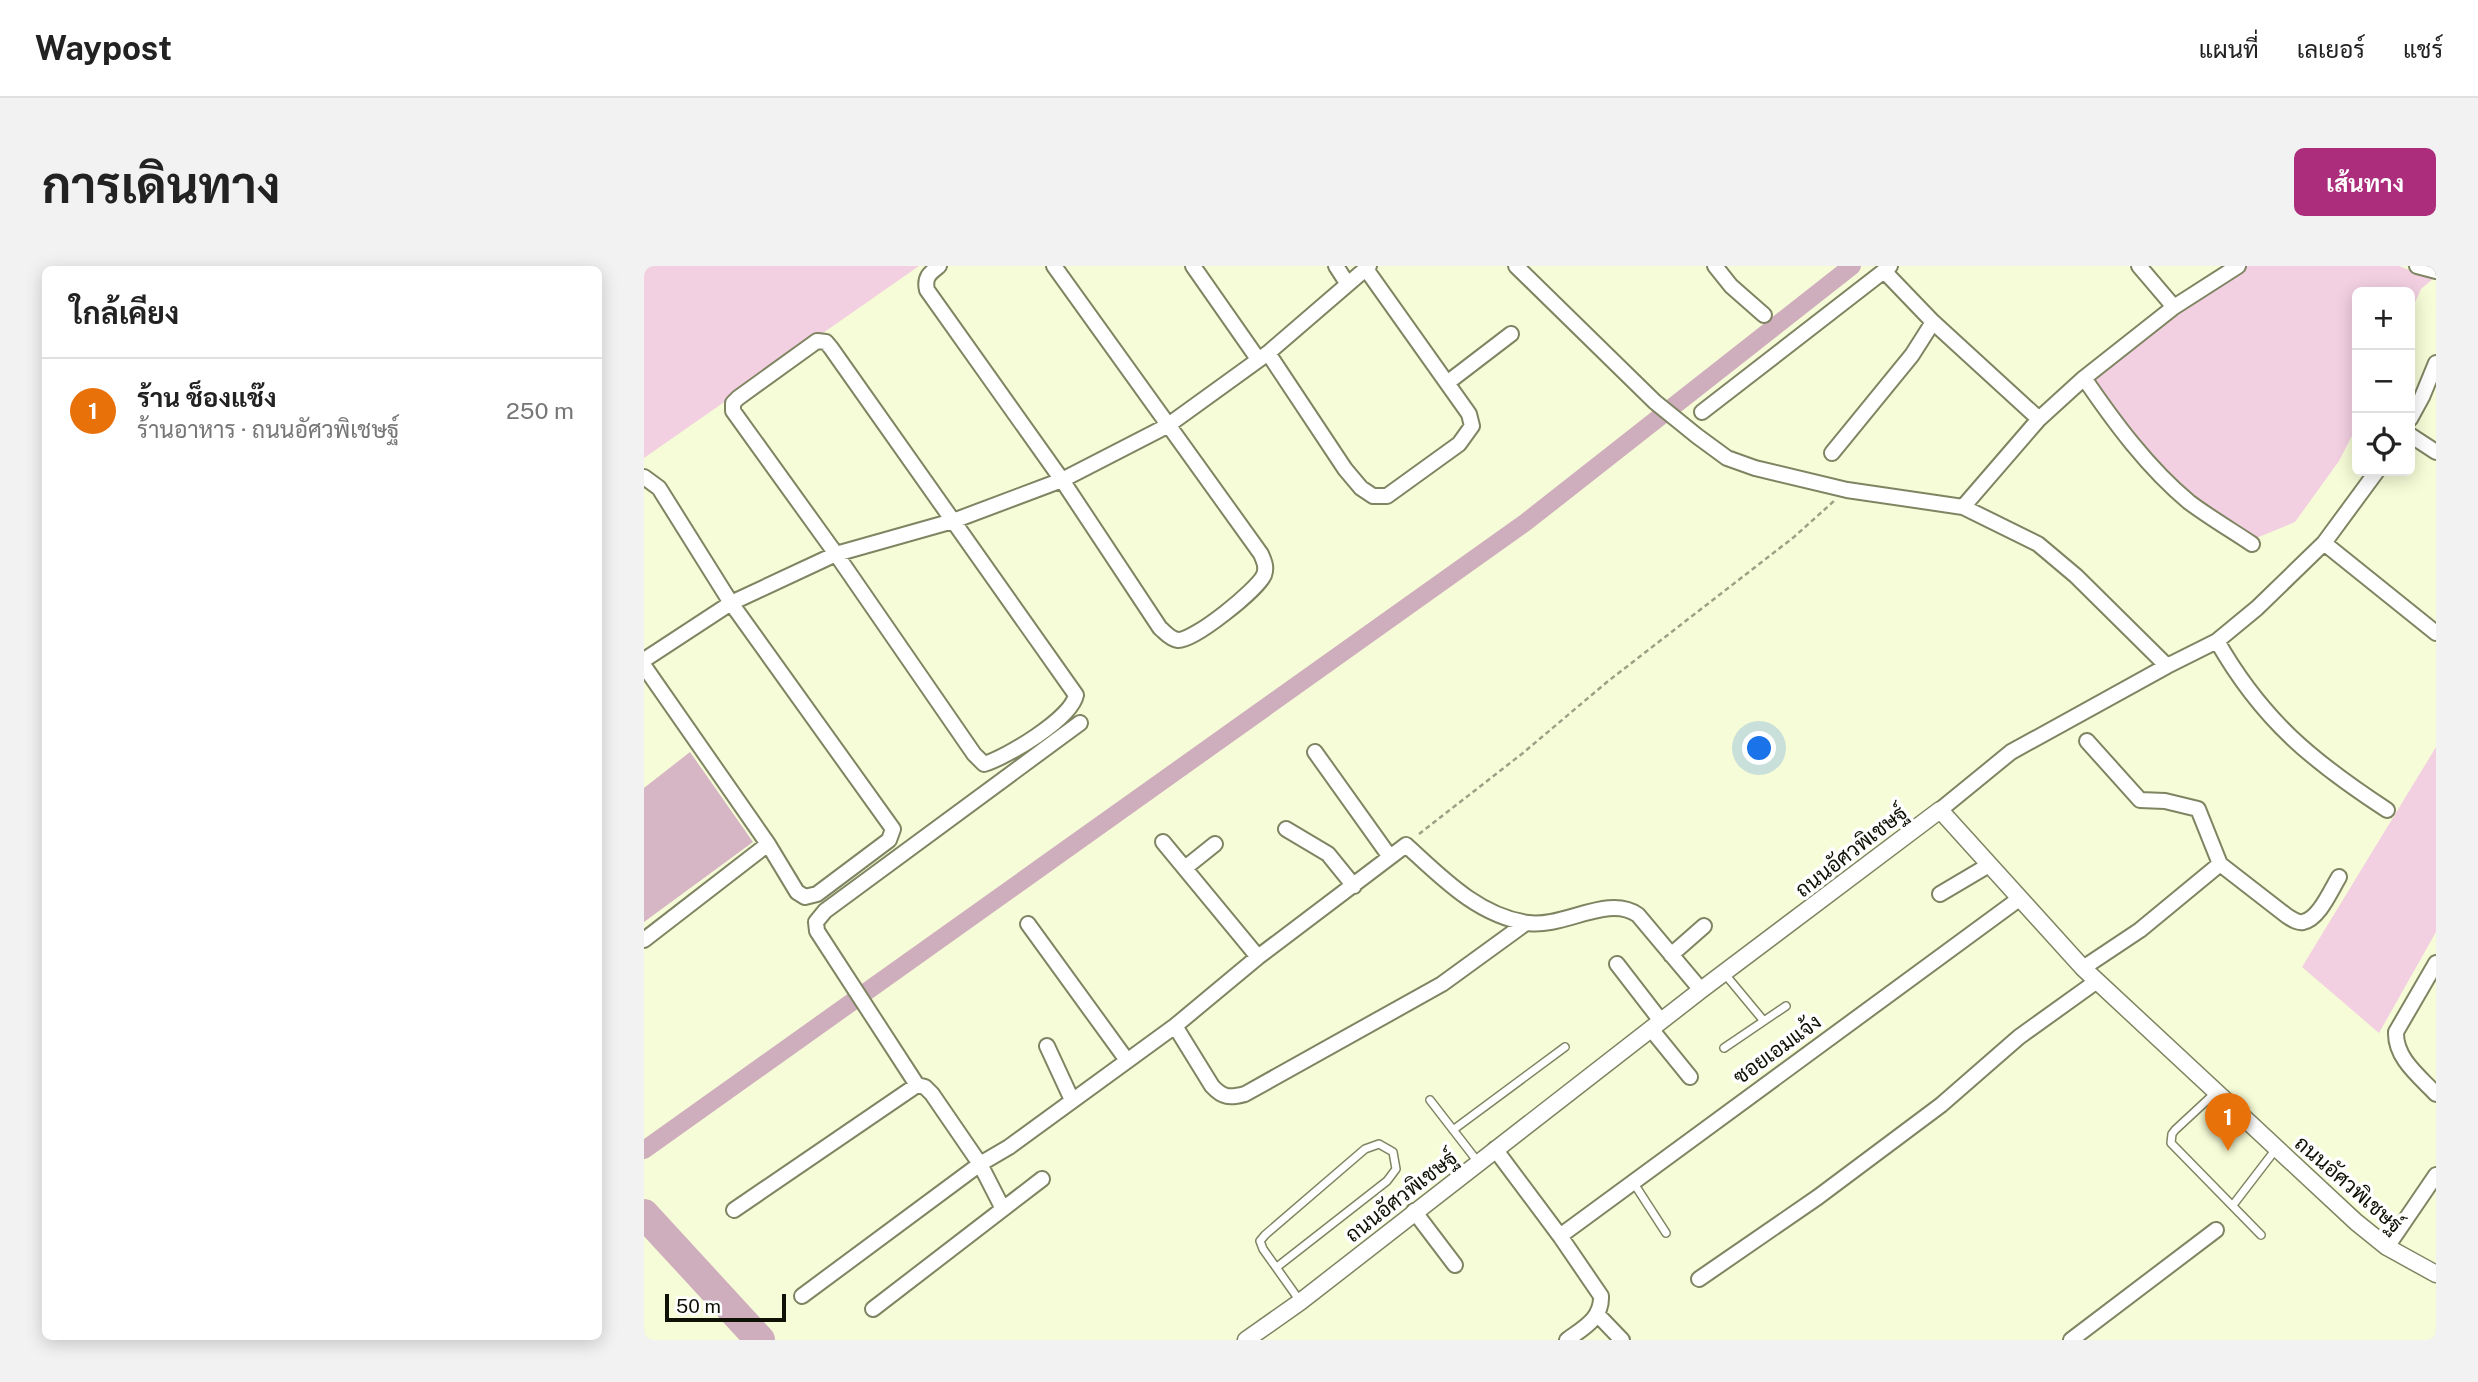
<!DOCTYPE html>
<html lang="th">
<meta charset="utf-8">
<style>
:root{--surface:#fff;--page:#f2f2f2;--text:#222;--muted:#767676;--line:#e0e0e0;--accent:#ac2d7c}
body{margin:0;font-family:"Public Sans",Sarabun,sans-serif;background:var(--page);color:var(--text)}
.controls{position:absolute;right:21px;top:21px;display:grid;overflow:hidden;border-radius:10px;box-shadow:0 4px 18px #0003}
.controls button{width:63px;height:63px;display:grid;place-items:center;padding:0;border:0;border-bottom:2px solid var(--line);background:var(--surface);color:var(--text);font:35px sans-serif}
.scale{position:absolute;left:21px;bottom:18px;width:121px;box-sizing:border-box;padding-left:7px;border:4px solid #0f1105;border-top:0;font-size:19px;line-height:24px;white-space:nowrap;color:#0f1105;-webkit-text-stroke:5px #fff;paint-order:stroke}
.you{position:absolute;left:1116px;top:483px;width:24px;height:24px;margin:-18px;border:5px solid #fff;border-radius:50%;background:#1a73e8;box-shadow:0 0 0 10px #1a73e833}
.badge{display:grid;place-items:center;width:46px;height:46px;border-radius:50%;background:var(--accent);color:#fff;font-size:23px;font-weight:700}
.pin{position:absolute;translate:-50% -58px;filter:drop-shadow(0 2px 4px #0008)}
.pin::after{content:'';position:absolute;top:37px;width:24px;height:21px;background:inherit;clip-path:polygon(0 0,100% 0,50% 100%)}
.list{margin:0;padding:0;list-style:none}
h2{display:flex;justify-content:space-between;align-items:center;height:91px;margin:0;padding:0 28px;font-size:30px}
h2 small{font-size:23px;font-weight:400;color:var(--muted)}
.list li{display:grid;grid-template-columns:46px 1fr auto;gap:21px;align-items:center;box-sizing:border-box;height:105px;padding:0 28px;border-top:2px solid var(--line)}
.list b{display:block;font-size:26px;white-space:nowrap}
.list p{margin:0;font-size:23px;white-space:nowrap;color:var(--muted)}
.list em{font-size:23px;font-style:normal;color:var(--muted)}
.icon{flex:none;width:38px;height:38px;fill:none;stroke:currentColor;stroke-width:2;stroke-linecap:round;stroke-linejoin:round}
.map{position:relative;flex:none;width:1792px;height:1074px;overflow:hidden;border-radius:10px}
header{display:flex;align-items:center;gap:42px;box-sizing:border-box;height:98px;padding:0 35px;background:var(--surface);border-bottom:2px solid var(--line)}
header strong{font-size:33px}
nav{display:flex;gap:38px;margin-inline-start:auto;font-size:24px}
.intro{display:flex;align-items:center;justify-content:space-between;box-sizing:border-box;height:168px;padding:0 42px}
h1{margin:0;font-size:49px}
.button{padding:18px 32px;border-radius:10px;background:var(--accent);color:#fff;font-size:24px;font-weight:700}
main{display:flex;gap:42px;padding:0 42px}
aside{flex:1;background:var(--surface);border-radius:10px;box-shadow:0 4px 18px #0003}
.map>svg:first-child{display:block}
</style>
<header>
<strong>Waypost</strong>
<nav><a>แผนที่</a><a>เลเยอร์</a><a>แชร์</a></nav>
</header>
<div class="intro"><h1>การเดินทาง</h1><a class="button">เส้นทาง</a></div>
<main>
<aside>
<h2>ใกล้เคียง<small></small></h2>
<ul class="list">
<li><span class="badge" style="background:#e8710a">1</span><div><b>ร้าน ช็องแช๊ง</b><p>ร้านอาหาร · ถนนอัศวพิเชษฐ์</p></div><em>250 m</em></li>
</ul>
</aside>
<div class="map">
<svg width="1792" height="1074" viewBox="0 0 1792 1074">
<rect width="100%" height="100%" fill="#f6fcd7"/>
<path fill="#f2d0e1" d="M0 0H275L0 192Z
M1601 0H1755L1789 13 1777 23 1766 48V26H1713V160L1695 195 1651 256 1610 273 1549 229 1512 194 1477 158 1448 114 1539 42Z
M1792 481V666L1735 767 1658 701Z"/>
<path fill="#d6b5c5" d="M46 486 109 576 0 656V522Z"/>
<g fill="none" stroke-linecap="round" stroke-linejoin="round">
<path stroke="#ceadbd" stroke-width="18" d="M0 884 882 256 1208 0"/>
<path stroke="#ceadbd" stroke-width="30" d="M0 948 116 1074"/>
<g stroke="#7f8462" stroke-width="10">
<path id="service" d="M1080 707 1119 754
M1080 782 1142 740
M1572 826 1531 864 1528 868 1527 877 1617 969
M786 834 834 896
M809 864 921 781
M989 916 1022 967
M1589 939 1632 883
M633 1001 743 915 752 903 749 886 735 878 721 883 621 969 616 975 619 983 656 1035"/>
</g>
<g stroke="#7f8462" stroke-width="18">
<path id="minor" d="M295 0C286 7 280 11 283 24L418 214 516 362C521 366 526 373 534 374 550 375 613 324 620 309 623 301 620 295 617 288L410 0
M549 0 614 93
M692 0 703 17
M872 0 1011 136 1053 170 1083 192 1111 202 1203 224 1319 241 1394 278 1432 310 1523 400
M1071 0 1087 20 1120 49
M1246 0 1240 5 1289 56 1395 153
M1495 0 1530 41
M1773 0 1792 5
M173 75 182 76 187 82 432 429C427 453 363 491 340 498L330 488 192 288 89 145V137L94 132Z
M624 87 701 203 717 222 729 230H743L815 178 828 160 825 148 722 3
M1440 112C1470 156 1504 202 1545 236 1565 251 1587 264 1608 278
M803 117 867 68
M1058 146 1240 5
M1766 153 1778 131 1792 97
M1766 169 1792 186
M1188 187 1268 89 1289 56
M0 211 15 222 87 337 249 563 245 574 173 628 161 631 153 626 124 578 0 400
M1319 241 1395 153 1440 112 1530 41 1594 0
M1680 277 1792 367
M1573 375C1618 454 1668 495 1743 544
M0 394 87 337 192 288 309 255 418 214 523 160 624 87 725 0
M1443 475 1496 534 1521 535 1554 543 1576 598 1643 650C1648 653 1653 657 1659 656 1675 653 1687 624 1695 611
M671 486 746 591
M1296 544 1367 486 1523 400 1573 375 1613 342 1680 277 1733 205
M642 563 684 588 710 620
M519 576 614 691
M541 602 571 578
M1296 628 1345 599
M384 658 482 793
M0 674 124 578
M1027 689 1060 660
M1792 697 1752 766C1751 792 1775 810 1792 828
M973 698 1017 755
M1439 702 1496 664 1576 598
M531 760 568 820C579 832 586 832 601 828L798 718 882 657
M1007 763 1046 811
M403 780 428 834
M273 819 173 665 172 656 181 645 436 457
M851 883 916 970 957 1030C958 1053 939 1062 923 1074
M90 944 273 819 281 821 288 828 336 898 365 881 531 760 614 691 762 579C797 611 834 650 884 657 920 662 964 628 994 649L1057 724
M770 945 811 999
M916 970 1375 633
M1743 981 1792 909
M1055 1013 1174 931 1297 839 1375 771 1453 715
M158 1030 336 898 359 943
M229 1043 398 913
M953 1048 978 1074
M1427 1074 1572 964"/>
</g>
<g stroke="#7f8462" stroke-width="19">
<path id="tertiary" d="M602 1074 656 1036 1057 724 1296 544 1439 702 1712 956 1743 981 1792 1008"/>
</g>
<path stroke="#9ca085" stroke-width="2.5" stroke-dasharray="5 3.5" stroke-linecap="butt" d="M775 568 879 487 963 416 1150 271 1190 235"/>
<use href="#service" stroke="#fff" stroke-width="7"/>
<use href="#minor" stroke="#fff" stroke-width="14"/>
<use href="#tertiary" stroke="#fff" stroke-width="16"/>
</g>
<g text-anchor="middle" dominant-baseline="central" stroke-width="7" stroke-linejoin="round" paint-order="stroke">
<g font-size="21" fill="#0f1105" stroke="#fff">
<text transform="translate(1207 585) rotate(-38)">ถนนอัศวพิเชษฐ์</text>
<text transform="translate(1133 783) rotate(-36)">ซอยเอมแจ้ง</text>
<text transform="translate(1705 918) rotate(41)">ถนนอัศวพิเชษฐ์</text>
<text transform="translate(757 930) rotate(-38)">ถนนอัศวพิเชษฐ์</text>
</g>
</g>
</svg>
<div class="controls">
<button>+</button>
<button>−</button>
<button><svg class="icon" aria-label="locate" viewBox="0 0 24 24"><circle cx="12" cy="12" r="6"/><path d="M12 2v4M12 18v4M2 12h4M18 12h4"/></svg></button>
</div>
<div class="scale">50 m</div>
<div class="you"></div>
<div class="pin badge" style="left:1584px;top:885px;background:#e8710a">1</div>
</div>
</main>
